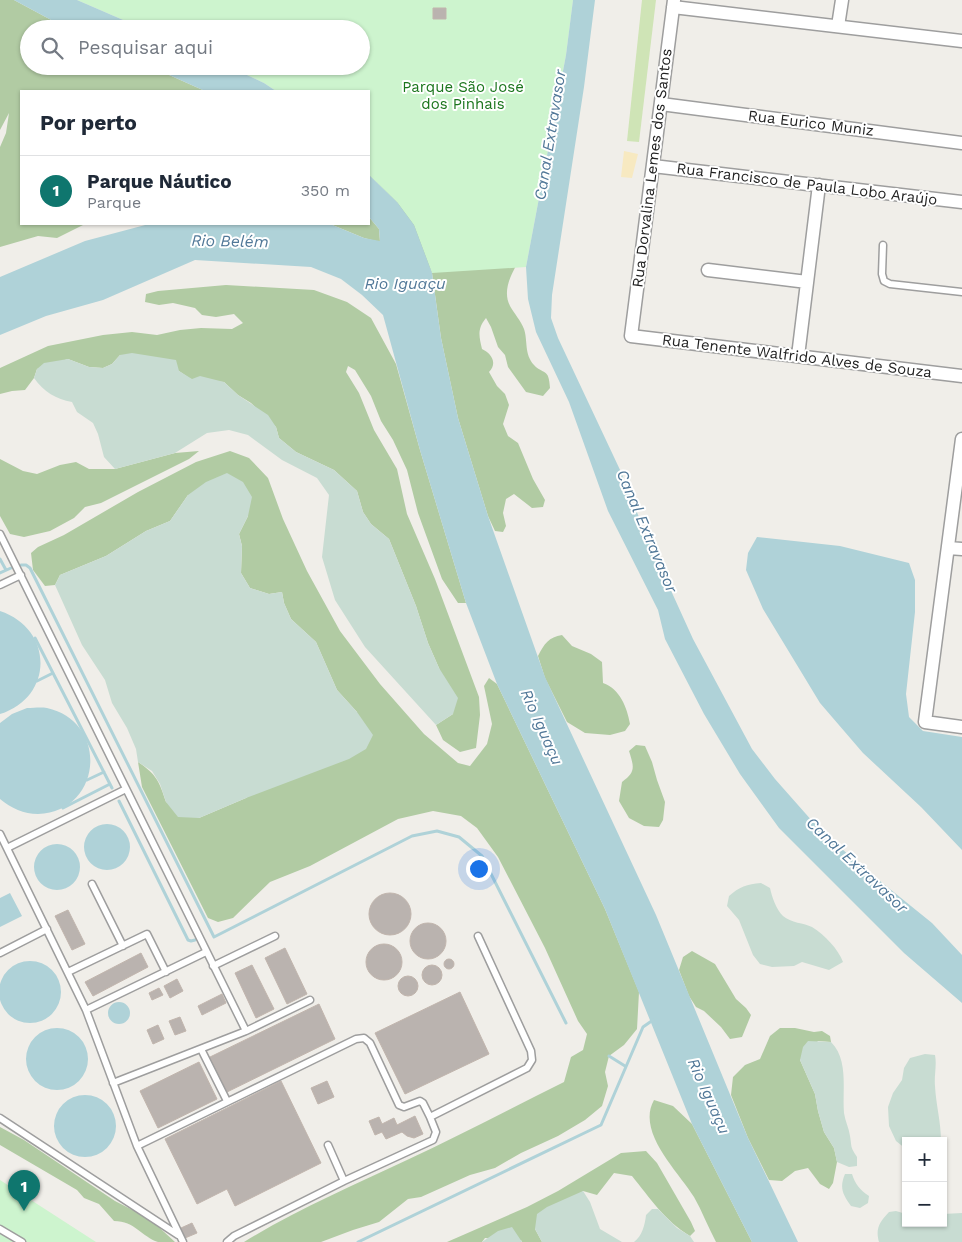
<!DOCTYPE html>
<html lang="pt">
<meta charset="utf-8">
<style>
:root{--surface:#fff;--page:#f2f2f3;--text:#1f2937;--muted:#747a83;--line:#e0e1e3;--accent:#0f766e}
body{margin:0;font-family:"Work Sans",sans-serif;background:var(--page);color:var(--text)}
.controls{position:absolute;right:15px;bottom:15px;display:grid;overflow:hidden;border-radius:0px;box-shadow:0 1px 4px #0004}
.controls button{width:45px;height:45px;display:grid;place-items:center;padding:0;border:0;border-bottom:1px solid var(--line);background:var(--surface);color:var(--text);font:25px sans-serif}
.you{position:absolute;left:478px;top:868px;width:18px;height:18px;margin:-12px;border:4px solid #fff;border-radius:50%;background:#1a73e8;box-shadow:0 0 0 8px #1a73e833}
.badge{display:grid;place-items:center;width:32px;height:32px;border-radius:50%;background:var(--accent);color:#fff;font-size:16px;font-weight:700}
.pin{position:absolute;translate:-50% -41px;filter:drop-shadow(0 1px 2px #0008)}
.pin::after{content:'';position:absolute;top:26px;width:18px;height:15px;background:inherit;clip-path:polygon(0 0,100% 0,50% 100%)}
.list{margin:0;padding:0;list-style:none}
h2{display:flex;justify-content:space-between;align-items:center;height:65px;margin:0;padding:0 20px;font-size:21px}
h2 small{font-size:16px;font-weight:400;color:var(--muted)}
.list li{display:grid;grid-template-columns:32px 1fr auto;gap:15px;align-items:center;box-sizing:border-box;height:70px;padding:0 20px;border-top:1px solid var(--line)}
.list b{display:block;font-size:19px;white-space:nowrap}
.list p{margin:0;font-size:16px;white-space:nowrap;color:var(--muted)}
.list em{font-size:16px;font-style:normal;color:var(--muted)}
.icon{flex:none;width:28px;height:28px;fill:none;stroke:currentColor;stroke-width:2;stroke-linecap:round;stroke-linejoin:round}
.map{position:relative;flex:none;width:962px;height:1242px;overflow:hidden}
.search{position:absolute;background:var(--surface);box-shadow:0 1px 4px #0004;left:20px;top:20px;width:350px;height:55px;display:flex;align-items:center;gap:12px;box-sizing:border-box;padding:0 18px;border-radius:28px;color:var(--muted);font-size:19px}
.panel{position:absolute;background:var(--surface);box-shadow:0 1px 4px #0004;left:20px;top:90px;width:350px;height:135px;border-radius:0px}
.map>svg:first-child{display:block}
</style>
<div class="map">
<svg width="962" height="1242" viewBox="0 0 962 1242">
<rect width="100%" height="100%" fill="#f0eee9"/>
<path fill="#cfe4b6" d="M642 0H656L639 142 627 141Z"/>
<path fill="#b1cba3" d="M0 0H14L68 29H29V66H149L205 91H21V224H85L57 238 38 236 0 247V147L6 133 9 113 0 130Z
M361 86 381 92 521 256C514 271 501 288 510 306 514 313 521 321 524 329 528 341 524 354 534 365 543 375 549 367 550 388L543 396 526 392 508 367 505 355 498 347 491 327 486 318C477 329 479 336 482 349 491 353 498 363 489 372L497 386 505 394 509 405 503 424 508 436 518 443 533 479 545 500 543 507 532 508 514 494 506 499 503 513 506 526 503 532 495 531 488 516 458 418 441 338 432 273 397 202 369 175V91H355Z
M369 217 379 229 380 242 364 238 330 224H369Z
M226 285 314 290 347 302 371 318 396 364 420 450 466 603H458L442 579 418 513 407 470 393 440 381 421 371 396 355 370 348 366 346 372 359 393 374 430 397 469 407 514 435 579 479 697 480 715 476 748 460 752 443 740 436 725 453 714 439 668 428 643 416 606 389 539 371 524 363 512 357 491 334 470 296 452 279 438 276 427 251 403 238 395 224 382 192 380 179 371 120 355 112 364 103 368 89 367 68 359 37 369 34 378 25 390 12 391 0 394V368L48 346 103 335 132 332 157 335 180 330 201 328 232 329 243 323 234 314 216 317 202 315 195 308 173 303 159 305 145 302 146 294 158 291Z
M199 451 189 459 101 503 85 507 74 518 50 531 24 537 10 534 0 516V459L23 471 37 474 60 465 76 462 89 469H115L175 453Z
M230 451 249 458 268 478 283 519 307 571 340 631 380 684 424 734 458 763 470 766 487 744 492 724 484 686 489 678 497 684 605 909 639 992 637 1029 624 1045 609 1056 605 1072 608 1086 602 1106 585 1120 558 1136 521 1153 495 1168 470 1175 421 1197 408 1199 379 1222 353 1230 321 1242H244C296 1210 352 1186 407 1160 460 1135 512 1108 564 1082L571 1057 583 1050 587 1034 578 1021 545 948 498 857 477 828 461 816 433 811 398 819 310 866 270 882 233 918 218 922 208 918 142 787 138 762C157 775 159 781 166 802L199 818 246 798 357 712 337 690 316 642 291 619 284 603 282 592 269 594 250 588 241 573 242 546 239 534 248 516 188 495 170 521 146 531 106 556 60 575 55 585 45 586 33 570 31 553 38 547 64 535 138 492 196 462Z
M562 635 572 646 591 654 602 662 603 683C620 689 627 707 630 724L625 731 610 735 585 733 567 722 545 678 538 656C544 644 549 637 562 635Z
M636 745 645 746 652 762 657 780 665 802 663 820 659 827 644 826 629 818 619 801 622 782C636 772 634 767 629 751Z
M692 951 715 964 736 999 746 1008 751 1015 742 1037 730 1039 721 1027 704 1011 696 1007 689 996 679 970 683 957Z
M780 1028H795L814 1032 822 1031 830 1036 831 1042 818 1041 800 1060 815 1094 818 1111 824 1132 834 1148 837 1162 833 1183 829 1189 820 1184 808 1168 795 1171 782 1181 769 1180 748 1138 731 1095 733 1077 745 1065 760 1059 770 1036Z
M654 1100 673 1106 692 1124 752 1242H716C708 1227 702 1211 694 1197 678 1171 636 1132 654 1100Z
M0 1127 24 1140 115 1201 150 1219 175 1242C170 1242 163 1242 158 1242 142 1237 135 1221 114 1221L99 1204 84 1198 77 1190 0 1145Z
M646 1151 657 1163 691 1222 695 1231 690 1236C665 1221 650 1198 632 1176L614 1173 597 1195 583 1191 535 1229 542 1242H522L521 1240 485 1238 482 1242H447L527 1207 558 1191 621 1153Z"/>
<path fill="#c8dcd2" d="M132 353 176 360 179 371 192 379 200 376 224 382 238 395 268 415 276 427 279 438 296 452 334 470 357 491 363 512 371 524 389 539 416 606 428 643 439 668 458 698 453 714 436 725 365 647 335 600 322 557 329 495 317 478 282 460 248 435 229 430 207 433 175 453 115 469 104 457 98 434 93 423 77 412 72 402C56 399 44 392 34 378L37 369 44 363 68 359 89 367 103 368 112 364 120 355Z
M227 473 243 482 252 497 248 516 239 534 242 546 241 573 250 588 269 594 282 592 284 603 291 619 316 642 337 690 357 712 373 735 366 749 349 759 246 798 199 818 178 817 166 802 160 784 152 771 138 762 136 749 127 728 112 703 105 680 82 645 55 585 60 575 106 556 146 531 170 521 188 495 206 482Z
M761 883 770 888C772 897 776 909 783 916 791 923 804 923 812 927 825 935 838 949 843 962L829 970 802 962 794 966 772 967 760 964 753 955 739 920 727 906 729 896C739 887 747 884 761 883Z
M808 1041 831 1042C849 1060 842 1090 844 1113 845 1121 849 1128 850 1136 852 1148 850 1146 857 1157V1166L849 1167 837 1162 834 1148 824 1132 818 1111 815 1094 800 1060 803 1047Z
M925 1054 935 1055C937 1065 934 1076 935 1086 936 1105 941 1122 941 1141H906V1149L896 1141 889 1126 888 1107 893 1093 902 1080 904 1068 910 1058Z
M845 1174H852C855 1184 860 1190 869 1196L868 1203 860 1208 851 1206C843 1195 839 1188 845 1174Z
M583 1191 590 1202 600 1229 622 1242H542L535 1229 537 1214 547 1207Z
M652 1209H658L677 1228 690 1236 694 1242H634C642 1236 645 1225 646 1215Z
M896 1211 906 1214V1223H943V1214L962 1213V1242H879C875 1228 880 1222 889 1212Z
M512 1227 522 1242H482L498 1231Z"/>
<path fill="#f7e9c1" d="M624 151 638 154 632 178 621 177Z"/>
<path fill="#cdf4ce" d="M77 0H573L566 55 526 267 432 273 414 225 397 202 369 175V91H276L264 83 228 66H361V29H144Z
M0 1180 96 1242H0Z"/>
<path fill="#afd2d8" d="M14 0H77L144 29H68Z
M573 0H595L584 87 552 295 551 318 558 338 621 472 648 540 693 639 752 749 775 779 813 822 854 860 932 923 962 955V1003L904 953 779 828 740 774 704 714 665 639 658 610 608 511 569 402 536 332 528 299 526 267 566 55Z
M149 66H228L264 83 276 91H205Z
M369 175 397 202 414 225 432 273 441 338 458 418 488 516 545 677 656 915 748 1138 798 1242H752L692 1124 605 909 497 684 466 603 420 450 383 315 362 295 341 279 311 267 195 260 103 300 46 316 0 335V277L85 241 149 224H330L364 238 380 241 379 229 369 217Z
M757 537 840 546 909 563 915 580V612L906 694 909 717 923 731 962 737V850L921 807 863 753 820 703 763 609 746 570 748 553Z
M0 611C54 629 54 697 0 714Z
M27 708C34 708 40 707 47 708 110 722 102 812 38 814 24 814 11 808 0 799V723L12 714Z
M84 847a23 23 0 1 1 46 0a23 23 0 1 1-46 0Z
M34 867a23 23 0 1 1 46 0a23 23 0 1 1-46 0Z
M10 893 22 916 0 927V898Z
M-1 992a31 31 0 1 1 62 0a31 31 0 1 1-62 0Z
M108 1013a11 11 0 1 1 22 0a11 11 0 1 1-22 0Z
M26 1059a31 31 0 1 1 62 0a31 31 0 1 1-62 0Z
M54 1126a31 31 0 1 1 62 0a31 31 0 1 1-62 0Z"/>
<g fill="none" stroke-linecap="round" stroke-linejoin="round">
<path stroke="#afd2d8" stroke-width="3" d="M0 559 6 570
M21 565H26L30 568 214 937 412 836 437 831 459 837 482 856 566 1023
M0 573 11 568
M35 638 112 788
M37 681 53 673
M87 780 104 772
M119 801 188 940 191 941 195 940
M63 808 110 784
M609 1056 625 1066
M358 1242 601 1125 643 1027 653 1020"/>
</g>
<path fill="#bab3af" stroke="#c1b5ad" d="M433 8H446V19H433Z
M369 914a21 21 0 1 1 42 0a21 21 0 1 1-42 0Z
M68 910 85 944 72 950 55 916Z
M410 941a18 18 0 1 1 36 0a18 18 0 1 1-36 0Z
M366 962a18 18 0 1 1 36 0a18 18 0 1 1-36 0Z
M285 948 307 994 287 1004 265 958Z
M141 953 148 967 93 996 85 982Z
M444 964a5 5 0 1 1 10 0a5 5 0 1 1-10 0Z
M422 975a10 10 0 1 1 20 0a10 10 0 1 1-20 0Z
M252 965 274 1009 256 1018 235 973Z
M398 986a10 10 0 1 1 20 0a10 10 0 1 1-20 0Z
M177 979 183 991 170 998 164 986Z
M159 988 163 995 152 1000 149 993Z
M460 992 489 1054 405 1094 375 1033Z
M222 994 226 1003 202 1015 198 1006Z
M319 1004 335 1039 227 1092 210 1057Z
M180 1017 186 1031 175 1035 169 1021Z
M158 1025 164 1039 153 1044 147 1030Z
M199 1062 217 1099 158 1128 140 1091Z
M281 1081 321 1163 235 1206 227 1189 197 1204 165 1139Z
M327 1081 334 1097 318 1104 311 1088Z
M415 1116 423 1134 414 1138 407 1136 402 1132 386 1139 382 1132 375 1135 369 1121 379 1117 382 1124 394 1118 397 1125Z
M192 1223 197 1233 185 1238 181 1228Z"/>
<g fill="none" stroke-linecap="round" stroke-linejoin="round">
<g stroke="#9e9e9e" stroke-width="9">
<path id="service" d="M883 245 882 274 884 281 890 284 962 292
M0 534 246 1031
M0 585 21 575
M0 834 86 1010 137 1146 183 1242
M7 848 126 789
M92 884 123 946
M0 953 47 929
M213 966 275 936
M68 972 147 934 166 972
M86 1010 206 952
M201 1049 227 1101
M113 1083 246 1031 310 1000
M0 1118 178 1235
M328 1145 344 1181
M137 1146 356 1039 364 1038 370 1043 399 1105 404 1107 420 1101 423 1103 430 1117
M0 1229 22 1242
M227 1242 234 1236 344 1181 433 1140 436 1132 430 1117 527 1068 532 1060 531 1051 478 936"/>
</g>
<g stroke="#9e9e9e" stroke-width="15">
<path id="minor" d="M674 0 631 336 962 376
M673 7 962 41
M838 26 842 0
M661 104 962 143
M653 166 962 202
M708 270 807 282
M798 356 819 185
M962 439 925 722 962 727
M948 548 962 549"/>
</g>
<use href="#service" stroke="#fff" stroke-width="6"/>
<use href="#minor" stroke="#fff" stroke-width="12"/>
</g>
<g text-anchor="middle" dominant-baseline="central" stroke-width="4" stroke-linejoin="round" paint-order="stroke">
<g font-size="15" fill="#1a751c" stroke="#fff">
<text x="463" y="87">Parque São José<tspan x="463" dy="17">dos Pinhais</tspan></text>
</g>
<g font-size="15" fill="#212121" stroke="#fff">
<text transform="translate(811 123) rotate(7)">Rua Eurico Muniz</text>
<text transform="translate(652 168) rotate(-83)">Rua Dorvalina Lemes dos Santos</text>
<text transform="translate(807 184) rotate(7)">Rua Francisco de Paula Lobo Araújo</text>
<text transform="translate(797 356) rotate(7)">Rua Tenente Walfrido Alves de Souza</text>
</g>
<g font-size="16" font-style="italic" fill="#517898" stroke="#fff">
<text transform="translate(550 135) rotate(-81)">Canal Extravasor</text>
<text transform="translate(230 241) rotate(1)">Rio Belém</text>
<text x="405" y="283">Rio Iguaçu</text>
<text transform="translate(647 531) rotate(67)">Canal Extravasor</text>
<text transform="translate(542 727) rotate(66)">Rio Iguaçu</text>
<text transform="translate(857 865) rotate(43)">Canal Extravasor</text>
<text transform="translate(709 1096) rotate(66)">Rio Iguaçu</text>
</g>
</g>
</svg>
<div class="controls">
<button>+</button>
<button>−</button>
</div>
<div class="you"></div>
<div class="pin badge" style="left:24px;top:1211px">1</div>
<div class="search"><svg class="icon" aria-label="search" viewBox="0 0 24 24"><circle cx="10" cy="10" r="6"/><path d="M15 15l6 6"/></svg>Pesquisar aqui</div>
<section class="panel">
<h2>Por perto<small></small></h2>
<ul class="list">
<li><span class="badge">1</span><div><b>Parque Náutico</b><p>Parque</p></div><em>350 m</em></li>
</ul>
</section>
</div>
